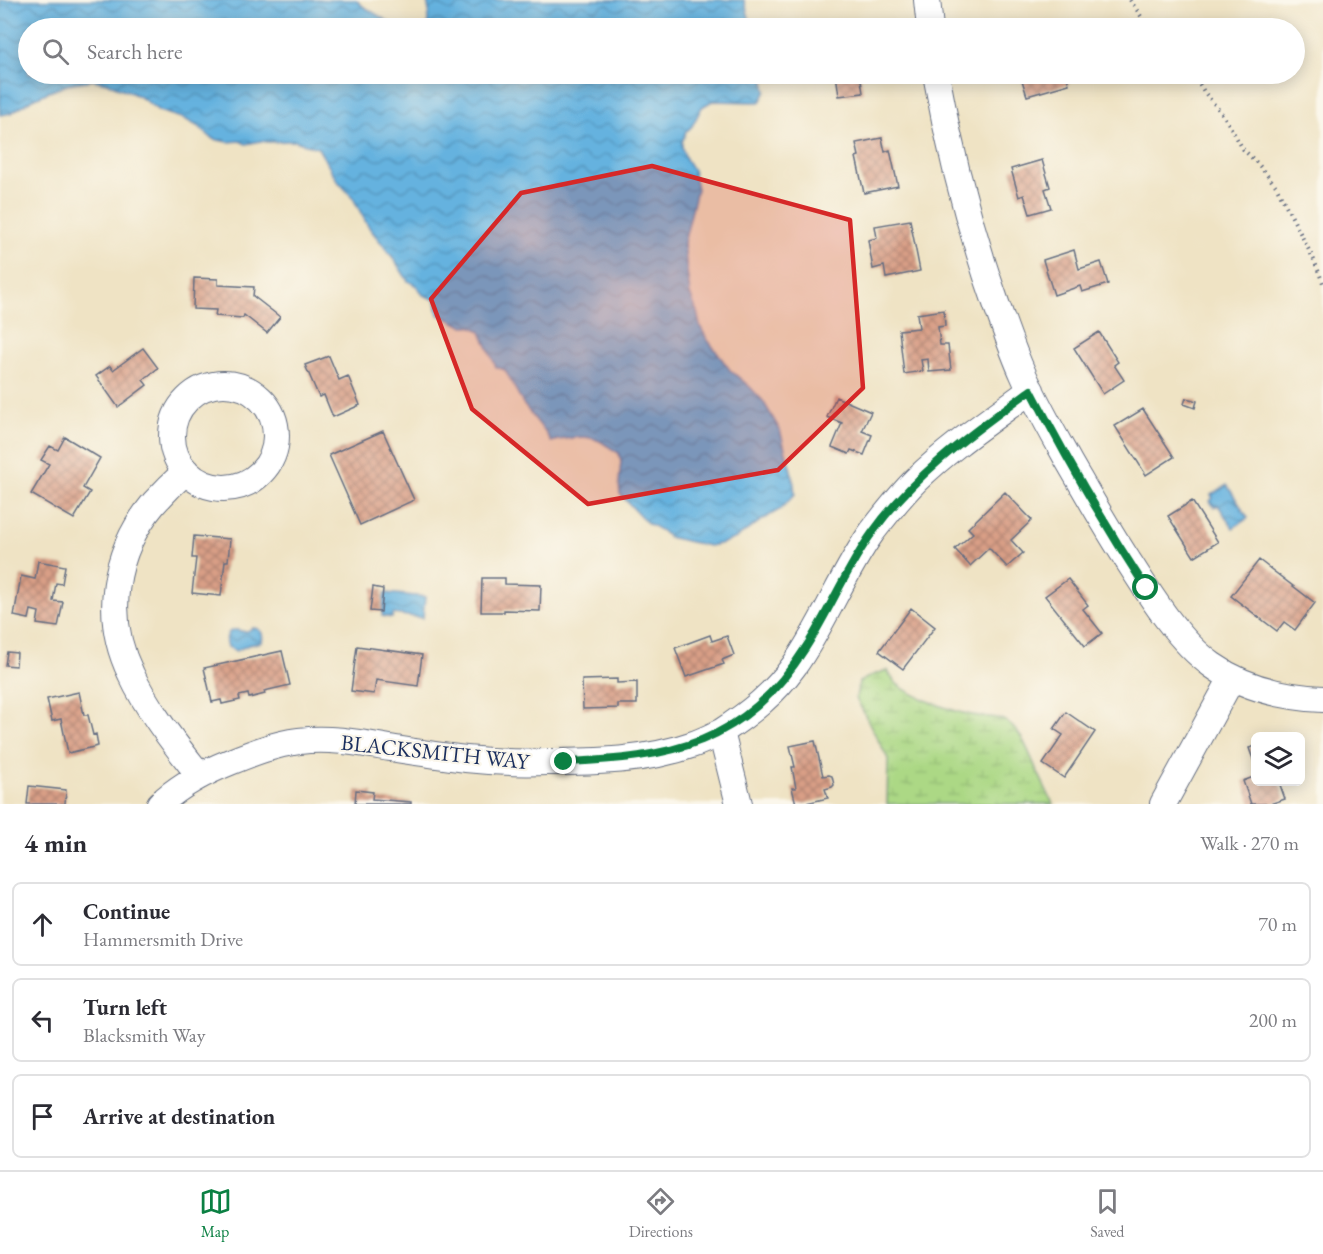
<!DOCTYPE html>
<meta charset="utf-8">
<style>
:root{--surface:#fff;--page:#f7f7f7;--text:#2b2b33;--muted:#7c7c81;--line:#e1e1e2;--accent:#0b8043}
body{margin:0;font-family:"EB Garamond",serif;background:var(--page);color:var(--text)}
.controls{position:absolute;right:18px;bottom:18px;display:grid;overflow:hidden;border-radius:9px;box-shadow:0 3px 15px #0003}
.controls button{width:54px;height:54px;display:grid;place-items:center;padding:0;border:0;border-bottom:2px solid var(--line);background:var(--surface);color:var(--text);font:30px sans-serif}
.stop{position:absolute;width:18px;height:18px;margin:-14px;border:4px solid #0b8043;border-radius:50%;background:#fff}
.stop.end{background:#0b8043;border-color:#fff;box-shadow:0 2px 6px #0008}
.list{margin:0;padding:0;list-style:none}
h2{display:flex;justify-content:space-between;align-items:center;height:78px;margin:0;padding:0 24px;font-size:26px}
h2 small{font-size:20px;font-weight:400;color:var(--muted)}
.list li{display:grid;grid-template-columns:39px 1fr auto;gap:18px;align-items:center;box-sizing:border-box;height:84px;margin:0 12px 12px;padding:0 12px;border:2px solid var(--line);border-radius:9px}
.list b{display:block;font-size:22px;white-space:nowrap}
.list p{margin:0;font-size:20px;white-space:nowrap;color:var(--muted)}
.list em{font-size:20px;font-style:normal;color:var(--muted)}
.icon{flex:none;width:33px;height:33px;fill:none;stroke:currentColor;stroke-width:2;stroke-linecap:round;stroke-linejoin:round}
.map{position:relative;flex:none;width:1323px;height:804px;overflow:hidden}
.search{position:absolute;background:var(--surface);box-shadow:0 3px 15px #0003;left:18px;right:18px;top:18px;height:66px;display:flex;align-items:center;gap:15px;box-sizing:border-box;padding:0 21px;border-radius:33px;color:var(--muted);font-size:22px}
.sheet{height:366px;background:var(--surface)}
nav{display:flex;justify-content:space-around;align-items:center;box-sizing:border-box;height:84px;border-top:2px solid var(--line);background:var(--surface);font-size:16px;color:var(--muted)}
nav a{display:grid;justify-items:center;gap:3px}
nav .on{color:var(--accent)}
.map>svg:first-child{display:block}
</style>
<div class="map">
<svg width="1323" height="804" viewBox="0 0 1323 804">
<defs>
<pattern id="wetland-marsh" width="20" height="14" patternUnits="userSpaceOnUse" patternTransform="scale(1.5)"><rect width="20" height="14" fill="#acd885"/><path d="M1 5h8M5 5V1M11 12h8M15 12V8" fill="none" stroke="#93ba75"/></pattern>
<pattern id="water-waves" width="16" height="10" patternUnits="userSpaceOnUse" patternTransform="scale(1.5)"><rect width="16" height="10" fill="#65b2df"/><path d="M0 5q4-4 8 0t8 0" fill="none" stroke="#5291b8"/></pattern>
<pattern id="building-cross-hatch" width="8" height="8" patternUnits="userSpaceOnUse" patternTransform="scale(1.5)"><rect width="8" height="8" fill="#d99f86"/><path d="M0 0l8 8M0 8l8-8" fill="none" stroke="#af8271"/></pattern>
</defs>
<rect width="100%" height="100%" fill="#fbf7ec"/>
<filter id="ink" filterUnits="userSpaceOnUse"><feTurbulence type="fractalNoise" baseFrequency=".0167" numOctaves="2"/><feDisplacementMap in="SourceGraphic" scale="12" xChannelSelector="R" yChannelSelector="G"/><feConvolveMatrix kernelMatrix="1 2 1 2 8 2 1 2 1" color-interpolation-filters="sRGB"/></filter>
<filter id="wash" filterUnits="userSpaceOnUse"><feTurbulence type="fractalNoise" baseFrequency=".008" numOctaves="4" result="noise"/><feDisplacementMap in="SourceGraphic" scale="24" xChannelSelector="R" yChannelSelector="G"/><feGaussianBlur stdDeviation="1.35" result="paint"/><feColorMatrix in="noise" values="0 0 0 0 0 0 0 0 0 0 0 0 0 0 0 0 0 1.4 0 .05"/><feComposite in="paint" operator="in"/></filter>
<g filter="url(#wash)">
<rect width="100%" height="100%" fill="#efe3c4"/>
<path fill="url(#wetland-marsh)" stroke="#648472" stroke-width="1.5" d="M887 670C890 674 892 679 895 682 909 696 952 711 972 715 983 717 999 716 1008 723 1023 734 1028 751 1035 766 1041 779 1047 791 1053 804H887L888 759 856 698 859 682 873 675Z"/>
<path fill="url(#water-waves)" stroke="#40709e" stroke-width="1.5" d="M0 0H356L364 7 399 28H28V74H763L766 91 760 102 712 101 702 107 692 126 686 132 682 142V148L686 159 693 170 697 189 684 243 687 271 690 294 697 312 700 326 707 339 730 370 750 387 763 401 780 430 793 478 795 494 781 509 765 518 736 538 723 543 709 546 700 544 668 537 662 531 646 522 620 494 619 483 621 461 619 453C611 449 610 447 603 443 589 433 567 438 551 442L546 433 524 405 505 370 496 367 481 332 475 328 469 326H462L455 322 438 314 436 300 423 295 417 286 408 281 394 259 368 226 353 198 337 180 318 148 295 141H286L269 142 260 141 246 144 240 141 228 142 213 139 199 127 185 119 159 111 142 98 130 92 107 83 93 80 72 83 46 93 31 100 11 113 0 115Z
M427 0H744L752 28H427L429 11Z
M1227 485 1248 518 1233 528 1218 505 1214 507 1210 501 1213 498 1211 495Z
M385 593 425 597 423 618 393 614 392 618 382 616Z
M252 628C261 628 264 634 262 642L248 645 236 651 228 647C225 640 226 630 236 630 242 630 240 633 247 631 249 631 250 629 252 628Z"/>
<g id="blocks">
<path fill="url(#building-cross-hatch)" d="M836 74H860L863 93 839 96Z
M1020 74H1066L1069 84 1027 96Z
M882 138 885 152 890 150 898 186 864 193 856 157 859 156 856 143Z
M1042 160 1050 187 1045 189 1051 208 1030 214 1024 195 1019 197 1011 169Z
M910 220 920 271 886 278 884 266 873 269 868 240 877 238 875 226Z
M1074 250 1079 269 1101 262 1108 284 1082 292 1080 286 1054 295 1043 260Z
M194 278 218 279V285L254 287 253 296 280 317 267 333 244 315 243 318 215 316 216 310 193 309Z
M944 310 945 326 938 327 940 345H948L951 370 929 372 928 359 921 360 923 371 904 374 899 330 919 328 917 314Z
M1099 332 1118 362 1114 365 1124 380 1103 394 1074 348Z
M143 348 158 368 143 380 147 385 118 407 96 376 110 366 113 370Z
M329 356 339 380 348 376 360 405 333 417 324 395 319 397 305 365Z
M836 397 871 412 862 431 872 435 864 455 851 450 849 454 832 447 842 423 827 417Z
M1186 398 1197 401 1195 408 1184 404Z
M1143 409 1174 457 1146 475 1115 426Z
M383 431 414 500 360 525 329 455Z
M65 437 100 458 83 488 90 492 74 519 31 494 49 464 41 460 50 446 58 450Z
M1005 492 1032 520 1011 540 1023 553 1007 567 989 548 970 566 955 549 973 533 968 528Z
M1192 501 1218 542 1194 557 1168 516Z
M194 536 230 539 228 561H225L221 596 192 593 196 558H192Z
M1259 560 1315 603 1295 630 1284 622 1277 631 1231 596Z
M38 561 65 566 62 584 56 583 53 601 63 602 58 627 37 624 39 612 31 610 29 619 14 616 21 576 35 579Z
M482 578H505V584L541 585 540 611 504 610V612H481Z
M1068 579 1088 605 1083 609 1102 633 1085 646 1045 596Z
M373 587 383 589 381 612 370 611Z
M911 608 935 627 903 669 879 651Z
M710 635 712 641 727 636 734 655 722 660 724 664 686 677 675 648Z
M357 646 422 655 418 686 376 680 374 694 351 691Z
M282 651 290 685 264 691 265 694 249 698 248 694 239 696 240 700 222 704 221 700 212 702 204 668Z
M7 652 17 653 16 666 5 665Z
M617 679V683L637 682V704H618V708L583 709 582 680Z
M79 692 84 715H88L93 735 96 734 98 746 68 753 61 719 52 721 47 699Z
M1066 712 1095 732 1064 778 1043 764 1063 735 1054 729Z
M815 741 823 776 829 775 832 776 834 785 832 787 825 789 828 798 802 804H796L792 788H796L792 767H795L790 746Z
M1256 746V765H1255L1249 748Z
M1256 776V782H1279L1285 799 1270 804H1251L1243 781Z
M29 786 66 790 65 804H27Z
M356 790 373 792 372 799 411 802V804H355Z"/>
</g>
</g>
<g filter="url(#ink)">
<use href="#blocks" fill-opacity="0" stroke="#656e82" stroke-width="1.5"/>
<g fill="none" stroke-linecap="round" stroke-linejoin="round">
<g stroke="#656e82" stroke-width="28">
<path id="minor" d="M927 0 930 28
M936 74C950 153 970 230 997 306 1005 328 1013 352 1023 374 1036 404 1053 433 1069 462 1087 493 1105 525 1125 556 1148 592 1177 640 1212 665 1244 688 1284 697 1323 699
M172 436a52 52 0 1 1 104 0a52 52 0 1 1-104 0Z
M186 471C175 481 164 492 154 503 113 552 103 617 131 674 148 711 175 744 200 776
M721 732C750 713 773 695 794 666 824 624 842 574 872 532 886 514 900 496 916 480 951 446 992 419 1031 390
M160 804C180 785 205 772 230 762 252 753 275 744 299 741 329 737 360 743 390 748 415 752 440 756 466 759 493 762 521 763 548 762 595 762 646 761 691 745 701 742 711 737 721 732L739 804
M1163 804 1232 678"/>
</g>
<path stroke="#656e82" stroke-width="4" stroke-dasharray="1.5 4.5" stroke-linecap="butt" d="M1130 0 1149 28
M1193 74 1205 93 1224 116 1243 149 1258 164 1276 186 1314 260 1323 283"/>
<use href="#minor" stroke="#fff" stroke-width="26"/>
</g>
</g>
<g fill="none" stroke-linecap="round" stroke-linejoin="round" filter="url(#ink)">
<path stroke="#0b8043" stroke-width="8" d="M564 762C672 758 744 745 806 647 830 610 846 569 872 533 915 473 972 433 1031 390 1066 458 1104 524 1146 588"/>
</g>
<path fill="#d62828" fill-opacity="0.2" stroke="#d62828" stroke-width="4.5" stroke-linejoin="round" d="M652 166 850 220 863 388 778 470 588 504 472 409 431 299 521 193Z"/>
<g text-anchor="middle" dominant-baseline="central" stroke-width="4.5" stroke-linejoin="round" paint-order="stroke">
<g font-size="22" fill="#1b2f5e" stroke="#fbf7ec">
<text transform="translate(435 752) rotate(6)">BLACKSMITH WAY</text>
</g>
</g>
</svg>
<div class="controls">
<button><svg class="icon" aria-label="layers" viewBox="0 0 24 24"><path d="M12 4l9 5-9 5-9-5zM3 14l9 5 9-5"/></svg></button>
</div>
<div class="stop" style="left:1146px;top:588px"></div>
<div class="stop end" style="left:564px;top:762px"></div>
<div class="search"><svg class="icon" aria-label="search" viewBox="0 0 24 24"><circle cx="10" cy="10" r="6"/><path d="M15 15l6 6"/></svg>Search here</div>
</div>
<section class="sheet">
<h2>4 min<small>Walk · 270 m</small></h2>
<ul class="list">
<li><svg class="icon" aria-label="ahead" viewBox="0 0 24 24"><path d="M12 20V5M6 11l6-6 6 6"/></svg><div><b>Continue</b><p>Hammersmith Drive</p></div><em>70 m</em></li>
<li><svg class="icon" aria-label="left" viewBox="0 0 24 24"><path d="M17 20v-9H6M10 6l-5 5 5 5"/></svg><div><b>Turn left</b><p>Blacksmith Way</p></div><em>200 m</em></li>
<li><svg class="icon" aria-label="arrive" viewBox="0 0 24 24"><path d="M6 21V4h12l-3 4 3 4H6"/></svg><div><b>Arrive at destination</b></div></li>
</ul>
</section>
<nav>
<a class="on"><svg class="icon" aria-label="map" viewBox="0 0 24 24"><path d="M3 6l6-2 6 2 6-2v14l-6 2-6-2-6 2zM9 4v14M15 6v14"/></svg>Map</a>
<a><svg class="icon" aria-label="directions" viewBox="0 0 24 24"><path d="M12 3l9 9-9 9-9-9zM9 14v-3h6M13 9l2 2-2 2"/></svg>Directions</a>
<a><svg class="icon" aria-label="saved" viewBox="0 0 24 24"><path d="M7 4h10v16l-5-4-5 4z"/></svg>Saved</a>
</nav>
